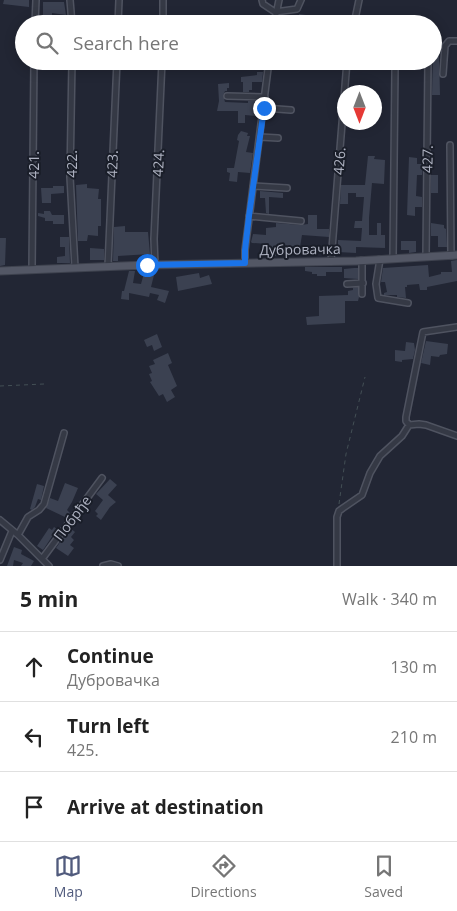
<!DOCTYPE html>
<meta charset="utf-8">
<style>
:root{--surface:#fff;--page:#f2f2f2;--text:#222;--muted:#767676;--line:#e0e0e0;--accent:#515b7d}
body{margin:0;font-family:"Open Sans",sans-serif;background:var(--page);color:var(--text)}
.compass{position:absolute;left:337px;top:85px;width:45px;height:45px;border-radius:50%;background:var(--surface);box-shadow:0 2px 12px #0003;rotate:180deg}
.stop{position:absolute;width:15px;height:15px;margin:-11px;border:4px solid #1a73e8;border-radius:50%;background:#fff}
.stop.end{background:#1a73e8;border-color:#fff;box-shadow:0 1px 5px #0008}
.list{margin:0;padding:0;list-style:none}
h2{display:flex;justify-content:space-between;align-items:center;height:65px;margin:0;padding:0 20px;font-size:21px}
h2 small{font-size:16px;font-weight:400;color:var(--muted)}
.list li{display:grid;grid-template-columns:32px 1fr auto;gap:15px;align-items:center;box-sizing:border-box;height:70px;padding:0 20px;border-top:1px solid var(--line)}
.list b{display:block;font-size:19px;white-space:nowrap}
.list p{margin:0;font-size:16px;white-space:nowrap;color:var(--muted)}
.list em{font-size:16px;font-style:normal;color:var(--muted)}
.icon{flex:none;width:28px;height:28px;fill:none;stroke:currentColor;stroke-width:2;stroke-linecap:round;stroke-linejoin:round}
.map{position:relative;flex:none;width:457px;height:566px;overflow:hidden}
.search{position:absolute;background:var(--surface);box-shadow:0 2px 12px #0003;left:15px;right:15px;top:15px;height:55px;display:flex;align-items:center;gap:12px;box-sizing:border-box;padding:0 18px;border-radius:28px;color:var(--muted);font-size:19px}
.sheet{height:275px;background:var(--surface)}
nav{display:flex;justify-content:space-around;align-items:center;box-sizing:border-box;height:70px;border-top:1px solid var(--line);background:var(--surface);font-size:14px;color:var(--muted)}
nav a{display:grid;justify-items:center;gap:2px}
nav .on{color:var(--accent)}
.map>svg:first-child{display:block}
</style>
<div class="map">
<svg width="457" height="566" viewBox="0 0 457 566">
<rect width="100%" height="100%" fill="#222634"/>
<path fill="#3b4151" d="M4 0H29V7L3 4Z
M43 2H64L66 15 52 13V24H43Z
M299 14 320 17 319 24 298 23Z
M433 54H439L440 95H432Z
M257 72H263L262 82H252V90H249V92H243V82H241V77L257 75Z
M229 83V88H227V91H225L223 95 225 102 248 103V101H257L256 116 245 115V123H238V111H217L219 101 218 84Z
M241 131 248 133 247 136H250L246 152 253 153 250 173 238 172 237 182 229 181 230 173 227 172V168H234L239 141 237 140 238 135Z
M368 156H375L374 159 385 160 384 184 372 183 369 218V235H377V223H381V235H385V248L356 247V253L338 252V240L361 241 362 228H354L355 221H362L364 197H356V193H348V204H340L341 185H365Z
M409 157 417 158V164H423L422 175H417L416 196 422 197V207H415V216L407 215Z
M431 175H438V193H431Z
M87 184V188L99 189 98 199H101V226H98V236L88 235 87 241H78L76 185Z
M53 186H64V193L51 194V203H42L41 188H53Z
M260 191 283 193V198L269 197V214L266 213 265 198H260Z
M44 211H50L52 215H64V224H53V221H45V218L38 216V213L44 214Z
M308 215H317V229H329V237L302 235 300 247 277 246 276 256H270L269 244 252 243 251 242 253 234 266 235V228L276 227V223L301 225 308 224Z
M431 223 444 225V228L446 229 447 247H438V236H431Z
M125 226V232H148L150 254 118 256V261H113L114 227Z
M60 237H69L70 263H57V257L65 256V247H60Z
M0 238H6L5 265 0 266Z
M401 241H416V252L409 253V250H401Z
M90 248 104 249V260H90Z
M457 260V281L427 287V290H420L419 284 407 285V287H405L406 298 397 297V295H384V293L387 292 385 282H381L383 268 428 265 429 277 441 274V272H452L451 261Z
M305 267H342V272H326V276H317V274H312V272L305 271Z
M354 268H358V279L344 278V269Z
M129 271H135L133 283 141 284 144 273 154 275 151 287 169 291 165 303 157 300 159 295 150 293 149 297 129 293V300L121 299 122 291H124Z
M199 273 200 278 209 275 212 284 178 291 176 277Z
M353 288H358L359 297 358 301H345V323L307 325 306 317 319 316V296L348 295V291L353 290Z
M157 334 162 347 154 351 152 345 147 347 144 340Z
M426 341 448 344 447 354 440 355 439 357 431 356 430 365 421 363Z
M406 342 414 343 415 350 413 359 402 360V362L395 361V350L405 351Z
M168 353 172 363 168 365 177 386 171 390 175 397 167 402 163 394 159 396 150 382 152 381 149 374 152 373 149 366 155 364 153 360Z
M110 479 117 485 108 495 116 502 110 507 101 520 96 516 98 514 95 511 103 500 96 494Z
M65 483 78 488 72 502 67 510 70 513 67 518 46 508 50 498 58 501Z
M37 484 44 486 41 500 38 499 35 507 32 510 30 509Z
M54 527 57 529 43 550 37 546 49 528 52 530Z
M70 528 75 532 71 537 74 540 70 545 74 548 68 556 56 548Z
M14 547 22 550 21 554 34 561 31 566H21L23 563 14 560 13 566H7Z"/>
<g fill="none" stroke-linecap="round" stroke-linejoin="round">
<g stroke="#4f5360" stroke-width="8">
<path id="minor" d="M70 0 72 24
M262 0 263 4 275 12 297 9 301 0
M35 24 36 0
M118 24 119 0
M163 24V0
M274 24 279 0
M354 24 359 0
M72 61 70 177 75 267
M443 74 445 46 449 41H457
M227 96 265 97
M264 108 291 110
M260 137 278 138
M450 145 451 256
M253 186 287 188
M249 216 301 221
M426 257 428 61
M393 258 395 68
M380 259 376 284 378 298 408 303
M331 261 347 61
M245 263V250L269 61
M155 265 154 239 162 61
M108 266 117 61
M32 269 34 61
M347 284 363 283
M362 294V260
M409 425 406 421V417L423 332 457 327
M0 520 18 535 49 566
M18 535 28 517 39 510 44 504 64 433
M42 559 102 478
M0 560 12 531
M103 566 111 564 118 566
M337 566V517L339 511 343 508 362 495 370 473 380 456 402 436 409 425 419 424 426 425 457 436"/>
</g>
<g stroke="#3e424e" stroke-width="9">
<path id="major" d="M0 271 147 265 356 261 457 255"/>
</g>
<path stroke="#434f55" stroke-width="1" stroke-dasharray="4 4" stroke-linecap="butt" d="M0 386 44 384
M339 504 346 454 365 377"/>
<use href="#minor" stroke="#353945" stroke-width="5"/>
<use href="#major" stroke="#535765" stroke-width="7"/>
</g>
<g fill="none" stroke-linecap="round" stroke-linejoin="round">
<path stroke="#1a73e8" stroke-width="6" d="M147 265 245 263V250L249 216 264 108"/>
</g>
<g text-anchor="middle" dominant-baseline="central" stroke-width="4" stroke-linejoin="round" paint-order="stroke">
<g font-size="14" fill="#afb3c2" stroke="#1a1e29">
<text transform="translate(427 159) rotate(-89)">427.</text>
<text transform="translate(339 161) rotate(-86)">426.</text>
<text transform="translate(158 163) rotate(-87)">424.</text>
<text transform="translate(71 164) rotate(-90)">422.</text>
<text transform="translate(112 164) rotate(-88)">423.</text>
<text transform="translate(33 165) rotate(-90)">421.</text>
<text transform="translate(300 249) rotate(-1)">Дубровачка</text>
<text transform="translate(72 518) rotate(-53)">Побрђе</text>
</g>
</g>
</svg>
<svg class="compass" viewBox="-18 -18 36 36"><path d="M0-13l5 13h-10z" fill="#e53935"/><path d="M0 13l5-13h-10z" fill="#767676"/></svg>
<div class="stop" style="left:147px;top:265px"></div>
<div class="stop end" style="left:264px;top:108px"></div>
<div class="search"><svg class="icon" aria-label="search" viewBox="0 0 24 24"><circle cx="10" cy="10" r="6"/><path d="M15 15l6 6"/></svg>Search here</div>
</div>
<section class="sheet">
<h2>5 min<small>Walk · 340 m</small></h2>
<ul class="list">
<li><svg class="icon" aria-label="ahead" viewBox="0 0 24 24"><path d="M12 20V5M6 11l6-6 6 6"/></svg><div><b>Continue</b><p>Дубровачка</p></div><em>130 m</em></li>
<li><svg class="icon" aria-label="left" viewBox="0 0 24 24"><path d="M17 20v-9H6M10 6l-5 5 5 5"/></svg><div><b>Turn left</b><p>425.</p></div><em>210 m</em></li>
<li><svg class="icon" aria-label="arrive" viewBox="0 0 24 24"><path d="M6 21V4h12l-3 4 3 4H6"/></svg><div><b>Arrive at destination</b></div></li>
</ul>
</section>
<nav>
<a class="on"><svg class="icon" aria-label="map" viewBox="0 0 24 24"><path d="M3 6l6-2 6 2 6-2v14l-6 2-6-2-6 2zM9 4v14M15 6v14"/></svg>Map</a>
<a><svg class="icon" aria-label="directions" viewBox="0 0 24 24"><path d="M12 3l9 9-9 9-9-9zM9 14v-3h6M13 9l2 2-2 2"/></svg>Directions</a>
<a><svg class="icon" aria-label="saved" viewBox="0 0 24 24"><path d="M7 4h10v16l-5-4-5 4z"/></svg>Saved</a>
</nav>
